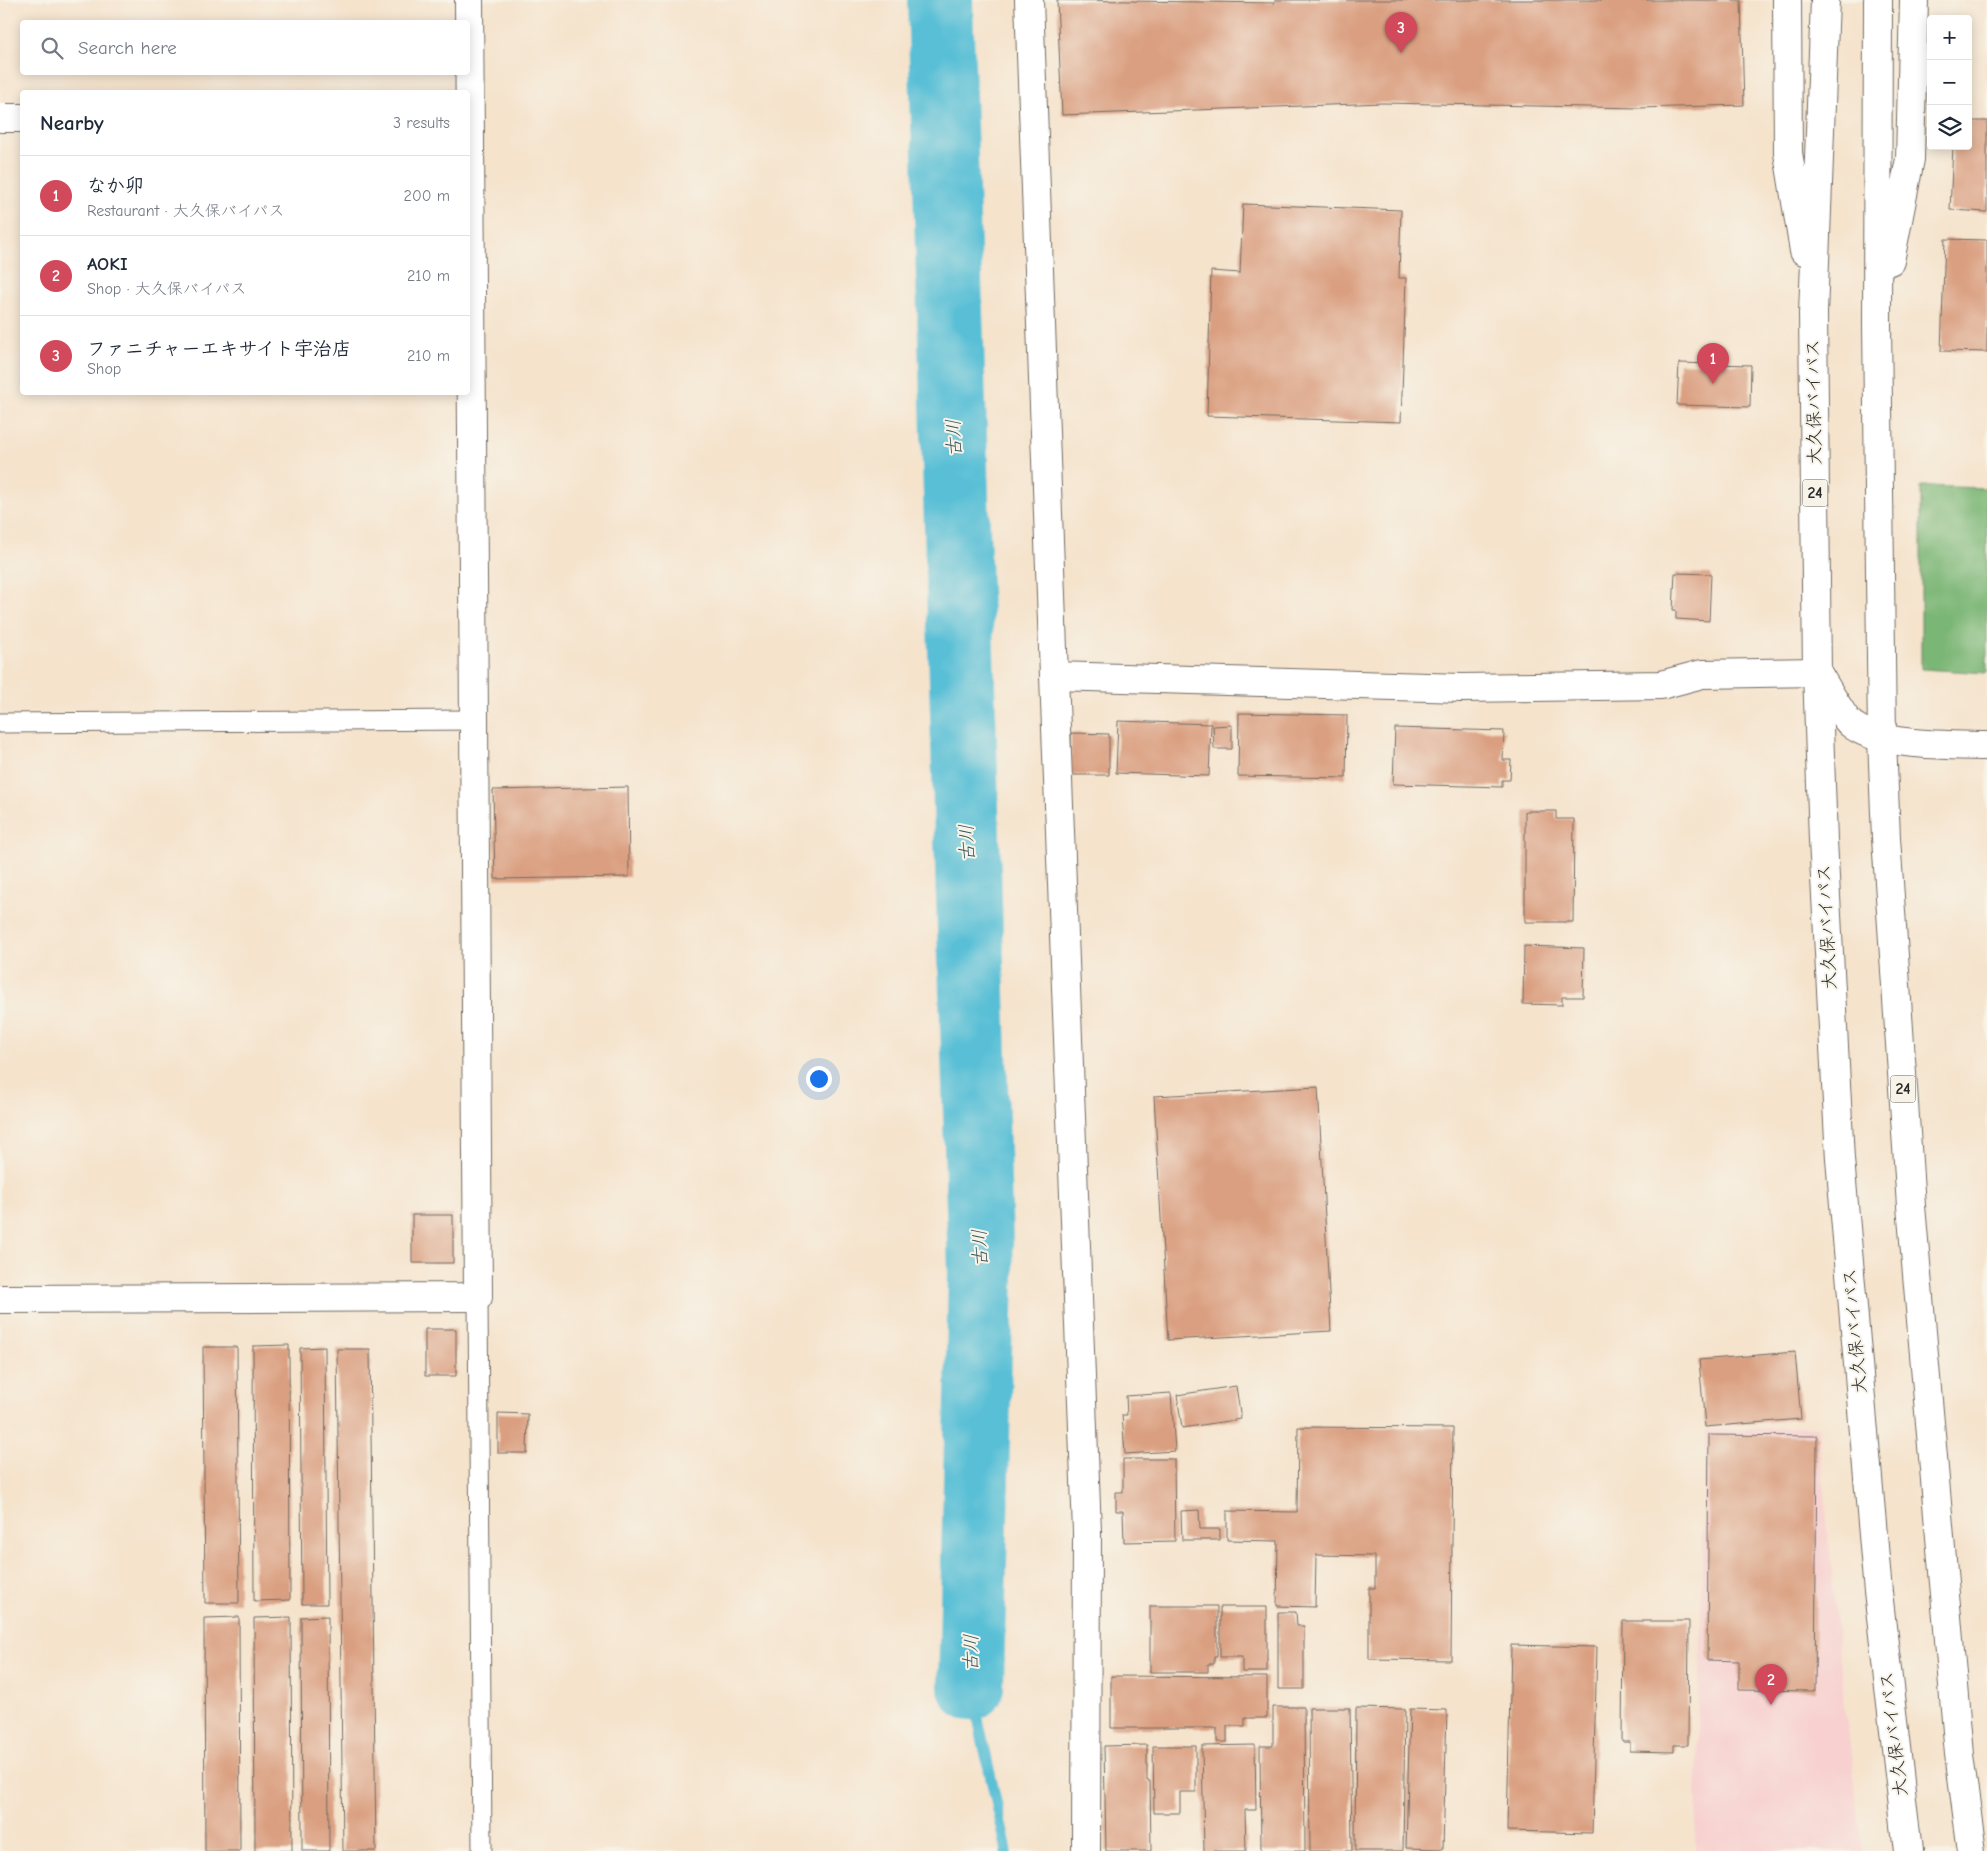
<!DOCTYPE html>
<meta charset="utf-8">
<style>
:root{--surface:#fff;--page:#f6f6f7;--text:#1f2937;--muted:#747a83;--line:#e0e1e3;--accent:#d1495b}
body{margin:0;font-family:"Comic Neue","Klee One",sans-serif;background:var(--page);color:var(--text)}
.controls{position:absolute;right:15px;top:15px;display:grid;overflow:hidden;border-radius:5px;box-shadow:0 2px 12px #0003}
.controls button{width:45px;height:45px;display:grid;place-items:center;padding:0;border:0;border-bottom:1px solid var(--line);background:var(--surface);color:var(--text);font:25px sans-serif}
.you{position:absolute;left:818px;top:1078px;width:18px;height:18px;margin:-12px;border:4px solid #fff;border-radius:50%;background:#1a73e8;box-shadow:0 0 0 8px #1a73e833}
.badge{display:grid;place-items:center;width:32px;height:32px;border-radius:50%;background:var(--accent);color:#fff;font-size:16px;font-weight:700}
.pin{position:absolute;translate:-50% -41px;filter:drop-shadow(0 1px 2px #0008)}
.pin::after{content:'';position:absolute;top:26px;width:18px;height:15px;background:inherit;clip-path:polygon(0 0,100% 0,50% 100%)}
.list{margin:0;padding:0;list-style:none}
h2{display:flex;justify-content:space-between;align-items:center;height:65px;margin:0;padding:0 20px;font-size:21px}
h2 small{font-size:16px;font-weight:400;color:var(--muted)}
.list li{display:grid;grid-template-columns:32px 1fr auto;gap:15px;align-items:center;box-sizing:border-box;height:80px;padding:0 20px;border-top:1px solid var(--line)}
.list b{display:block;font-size:19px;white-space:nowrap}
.list p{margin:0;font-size:16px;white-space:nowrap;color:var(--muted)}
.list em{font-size:16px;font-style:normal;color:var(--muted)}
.icon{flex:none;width:28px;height:28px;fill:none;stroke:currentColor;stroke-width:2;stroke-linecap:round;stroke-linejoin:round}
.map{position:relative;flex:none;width:1987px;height:1851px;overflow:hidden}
.search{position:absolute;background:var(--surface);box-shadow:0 2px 12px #0003;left:20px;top:20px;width:450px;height:55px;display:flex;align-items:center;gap:12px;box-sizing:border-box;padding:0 18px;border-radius:5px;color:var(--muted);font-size:19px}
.panel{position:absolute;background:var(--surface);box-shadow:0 2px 12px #0003;left:20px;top:90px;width:450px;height:305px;border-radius:5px}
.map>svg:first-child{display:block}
</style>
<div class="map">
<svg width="1987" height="1851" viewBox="0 0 1987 1851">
<rect width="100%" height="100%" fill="#f7f3e8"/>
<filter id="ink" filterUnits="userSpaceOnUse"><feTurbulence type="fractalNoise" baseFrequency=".02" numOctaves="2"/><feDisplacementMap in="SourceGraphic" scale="10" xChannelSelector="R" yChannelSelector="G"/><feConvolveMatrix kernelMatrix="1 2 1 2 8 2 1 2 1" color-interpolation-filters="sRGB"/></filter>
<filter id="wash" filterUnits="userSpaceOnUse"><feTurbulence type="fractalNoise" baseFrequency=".0096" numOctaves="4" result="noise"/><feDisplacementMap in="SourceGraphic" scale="20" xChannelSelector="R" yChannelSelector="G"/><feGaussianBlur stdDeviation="1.12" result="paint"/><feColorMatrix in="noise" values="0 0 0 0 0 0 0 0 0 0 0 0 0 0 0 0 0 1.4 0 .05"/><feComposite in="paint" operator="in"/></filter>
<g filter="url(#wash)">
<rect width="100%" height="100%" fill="#f5e3cc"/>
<path fill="#f7d0cf" d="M1818 1427 1843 1690 1863 1851H1695L1706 1430Z"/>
<path fill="#7ab675" stroke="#527050" d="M1921 486 1987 488V673L1921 669Z"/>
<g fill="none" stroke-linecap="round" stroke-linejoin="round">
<path stroke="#59bfd6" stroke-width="11" d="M971 1687 1007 1851"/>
<path stroke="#59bfd6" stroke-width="66" d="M940 0 981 1272 971 1687"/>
</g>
<g id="blocks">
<path fill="#da9f80" d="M1057 0 1275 3V0H1741L1744 105 1639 108 1383 103 1062 115Z
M1968 121H1987V212L1950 210 1953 146H1968Z
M1243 204 1401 210 1399 278H1406L1401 422 1207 416 1211 271 1240 273Z
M1945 239 1987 240V352L1941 351Z
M1679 363 1751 365 1750 407 1677 405Z
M1675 573 1711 574 1709 621 1676 619V610H1673Z
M1239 713 1347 715 1346 778 1238 776Z
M1118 721 1211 724 1209 776 1116 773Z
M1232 725V749H1214L1213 726Z
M1395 728 1504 731 1503 760H1511L1510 780H1502V787L1393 784Z
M1071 733 1109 734V775H1071Z
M628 787 629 877 495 879 493 790Z
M1525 811H1556V819H1574L1573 922H1525Z
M1524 946 1584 948 1583 997H1562V1005L1523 1004Z
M1318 1087 1331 1331 1168 1340 1154 1096Z
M412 1215H453V1263H412Z
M425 1329H456V1376H425Z
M289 1345 290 1600 254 1601 253 1346Z
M203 1347H237L239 1603H205Z
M325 1347 327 1604H302L300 1348Z
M337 1349H370L376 1851H343Z
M1795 1352 1801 1419 1705 1427 1699 1360Z
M1236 1386 1241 1419 1182 1428 1177 1395Z
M1171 1393 1175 1451 1125 1454 1122 1415H1127L1126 1396Z
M498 1413 528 1414 527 1453H498Z
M1298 1427 1453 1428 1451 1660 1369 1659V1588H1375V1556L1316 1555 1315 1607 1277 1606 1278 1541 1227 1540V1511L1297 1512Z
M1709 1435 1817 1436 1815 1691 1739 1690V1661L1707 1660Z
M1123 1459H1174L1175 1541 1124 1542 1123 1511H1116V1492H1123Z
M1199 1510 1200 1529H1220V1540H1182L1181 1511Z
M1150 1606H1217V1657H1214V1664H1208V1672H1150Z
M1220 1607H1267V1672H1242V1657H1220Z
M1278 1612H1296L1297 1626H1304V1689H1278Z
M328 1616 329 1851H302L301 1617Z
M239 1617 240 1851H205L204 1618Z
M291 1617 292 1851H255L254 1618Z
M1623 1621H1689L1688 1745H1674V1752L1630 1751V1742H1622Z
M1511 1645 1597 1647 1592 1833 1507 1831Z
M1111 1676 1267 1677V1718H1245V1726H1227V1742H1217V1728H1111Z
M1273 1707H1304L1305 1851H1261L1260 1746H1273Z
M1309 1708H1350L1352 1851H1310Z
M1356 1708 1405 1709 1403 1851H1355Z
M1410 1709 1447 1710 1443 1849 1406 1848Z
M1147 1745V1781H1150L1151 1851H1106L1104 1746Z
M1255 1745 1256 1810H1245L1246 1851H1204L1202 1746Z
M1153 1746H1196V1792H1180V1813H1154Z"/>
</g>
</g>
<g filter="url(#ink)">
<use href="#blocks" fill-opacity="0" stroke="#726b63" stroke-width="1"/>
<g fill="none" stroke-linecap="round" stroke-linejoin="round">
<g stroke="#726b63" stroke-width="21">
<path id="lane" d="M0 723 474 720
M478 1297 482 1851"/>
</g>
<g stroke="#726b63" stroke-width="30">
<path id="street" d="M1029 0 1054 676
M0 118H22
M0 1299 478 1297 469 0
M1086 1851 1087 1532 1054 676 1462 688 1661 685 1702 674 1817 672"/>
</g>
<g stroke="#726b63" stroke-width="30">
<path id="secondary" d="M1817 672C1824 683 1843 718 1851 724 1879 747 1951 745 1987 746"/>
</g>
<g stroke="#726b63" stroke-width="30">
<path id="highway" d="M1787 0 1788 153 1804 251
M1825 0 1813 314 1817 672 1823 840 1840 1159 1878 1592 1908 1851
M1878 0 1877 324 1882 739 1886 838 1911 1206 1959 1754 1972 1851
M1890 261 1910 159 1914 0"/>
</g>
<use href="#lane" stroke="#fff" stroke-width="19"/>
<use href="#street" stroke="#fff" stroke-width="28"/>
<use href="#secondary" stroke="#fff" stroke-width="28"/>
<use href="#highway" stroke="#fff" stroke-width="28"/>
</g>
</g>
<g text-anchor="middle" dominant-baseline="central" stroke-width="4" stroke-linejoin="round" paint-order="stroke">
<g fill="#f7f3e8" stroke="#686764" stroke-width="1">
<rect x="1802.5" y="479.5" width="25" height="27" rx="4"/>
<rect x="1890.5" y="1075.5" width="25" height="27" rx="4"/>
</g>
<g font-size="16" font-weight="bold" fill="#2b2b2b">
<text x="1815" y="493">24</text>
<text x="1903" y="1089">24</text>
</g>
<g font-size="18" fill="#2b2b2b" stroke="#f7f3e8">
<text transform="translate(1814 402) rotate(-91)">大久保バイパス</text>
<text transform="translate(1827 927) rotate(-93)">大久保バイパス</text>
<text transform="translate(1855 1331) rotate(-95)">大久保バイパス</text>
<text transform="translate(1894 1734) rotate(-97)">大久保バイパス</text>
</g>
<g font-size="19" font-style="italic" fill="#39575e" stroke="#f7f3e8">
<text transform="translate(954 438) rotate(-92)">古川</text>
<text transform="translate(967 843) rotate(-92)">古川</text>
<text transform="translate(980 1248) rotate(-92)">古川</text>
<text transform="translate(971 1653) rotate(-89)">古川</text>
</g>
</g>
</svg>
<div class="controls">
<button>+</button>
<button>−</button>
<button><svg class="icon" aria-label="layers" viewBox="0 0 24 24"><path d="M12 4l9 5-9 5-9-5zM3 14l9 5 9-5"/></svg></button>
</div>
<div class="you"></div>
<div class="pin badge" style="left:1713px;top:384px">1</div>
<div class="pin badge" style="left:1771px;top:1705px">2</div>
<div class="pin badge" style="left:1401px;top:53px">3</div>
<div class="search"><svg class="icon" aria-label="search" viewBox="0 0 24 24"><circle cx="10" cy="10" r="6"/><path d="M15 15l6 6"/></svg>Search here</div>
<section class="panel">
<h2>Nearby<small>3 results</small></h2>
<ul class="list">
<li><span class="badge">1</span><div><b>なか卯</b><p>Restaurant · 大久保バイパス</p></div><em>200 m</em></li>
<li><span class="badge">2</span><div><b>AOKI</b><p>Shop · 大久保バイパス</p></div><em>210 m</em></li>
<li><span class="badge">3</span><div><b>ファニチャーエキサイト宇治店</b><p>Shop</p></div><em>210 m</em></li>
</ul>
</section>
</div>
